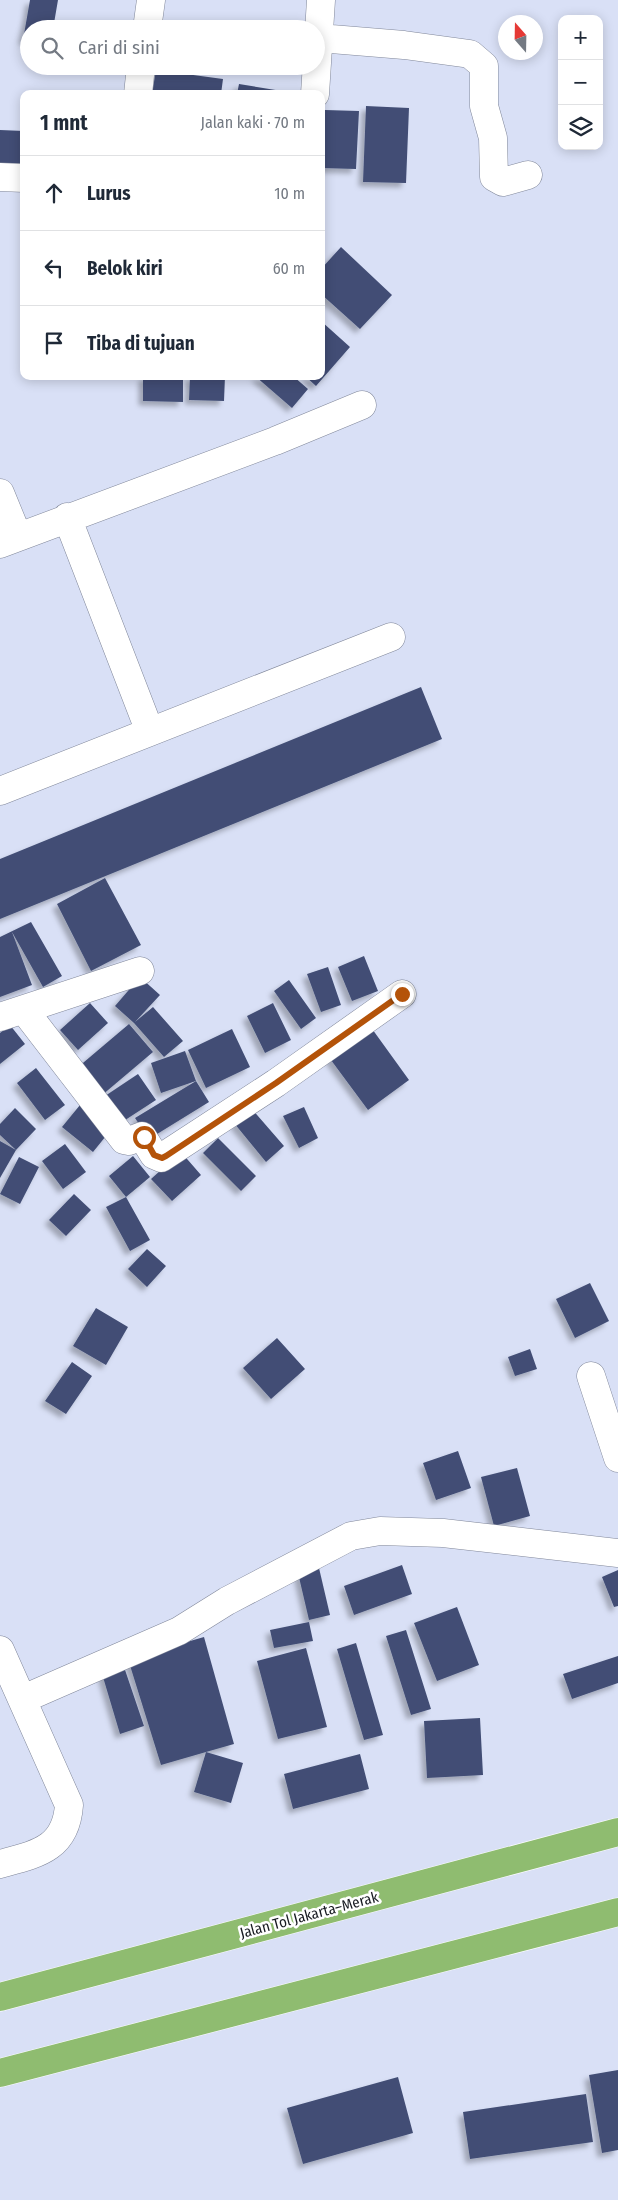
<!DOCTYPE html>
<html lang="id">
<meta charset="utf-8">
<style>
:root{--surface:#fff;--page:#f2f2f3;--text:#1f2937;--muted:#747a83;--line:#e0e1e3}
body{margin:0;font-family:"Fira Sans Condensed",sans-serif;background:var(--page);color:var(--text)}
.controls{position:absolute;right:15px;top:15px;display:grid;overflow:hidden;border-radius:10px;box-shadow:0 2px 12px #0003}
.controls button{width:45px;height:45px;display:grid;place-items:center;padding:0;border:0;border-bottom:1px solid var(--line);background:var(--surface);color:var(--text);font:25px sans-serif}
.compass{position:absolute;left:498px;top:15px;width:45px;height:45px;border-radius:50%;background:var(--surface);box-shadow:0 2px 12px #0003;rotate:340deg}
.stop{position:absolute;width:15px;height:15px;margin:-11px;border:4px solid #b45309;border-radius:50%;background:#fff}
.stop.end{background:#b45309;border-color:#fff;box-shadow:0 1px 5px #0008}
.list{margin:0;padding:0;list-style:none}
h2{display:flex;justify-content:space-between;align-items:center;height:65px;margin:0;padding:0 20px;font-size:21px}
h2 small{font-size:16px;font-weight:400;color:var(--muted)}
.list li{display:grid;grid-template-columns:32px 1fr auto;gap:15px;align-items:center;box-sizing:border-box;height:75px;padding:0 20px;border-top:1px solid var(--line)}
.list b{display:block;font-size:19px;white-space:nowrap}
.list em{font-size:16px;font-style:normal;color:var(--muted)}
.icon{flex:none;width:28px;height:28px;fill:none;stroke:currentColor;stroke-width:2;stroke-linecap:round;stroke-linejoin:round}
.map{position:relative;flex:none;width:618px;height:2200px;overflow:hidden}
.search{position:absolute;background:var(--surface);box-shadow:0 2px 12px #0003;left:20px;top:20px;width:305px;height:55px;display:flex;align-items:center;gap:12px;box-sizing:border-box;padding:0 18px;border-radius:28px;color:var(--muted);font-size:19px}
.panel{position:absolute;background:var(--surface);box-shadow:0 2px 12px #0003;left:20px;top:90px;width:305px;height:290px;border-radius:10px}
.map>svg:first-child{display:block}
</style>
<div class="map">
<svg width="618" height="2200" viewBox="0 0 618 2200">
<defs>
<filter id="shadow"><feDropShadow dx="-4.5" dy="4.5" stdDeviation="2.5" flood-color="#0004"/></filter>
</defs>
<rect width="100%" height="100%" fill="#d9e0f6"/>
<path fill="#424e75" filter="url(#shadow)" d="M30 0H58L53 29H29V41L23 40Z
M70 24 96 28V29H70Z
M156 70 223 79 221 94H152Z
M239 84 288 92 287 94H237Z
M366 106 409 108 406 183 363 182Z
M325 110 359 111 356 169 322 168Z
M0 130 24 131V164L0 163Z
M341 247 392 295 360 329 321 294V269Z
M321 321 350 347 316 386 305 376H321Z
M143 376H183V402L143 401Z
M190 376H225L224 401 189 400Z
M255 376H293L308 389 292 408Z
M421 687 442 739 0 919V859Z
M105 878 141 945 91 971 57 904Z
M31 922 62 976 43 987 12 932 32 985 0 997V937Z
M364 956 378 991 352 1001 338 967Z
M328 967 341 1005 321 1012 307 974Z
M140 977 160 995 135 1022 153 1007 183 1041 164 1057 134 1023 115 1006Z
M289 980 316 1018 301 1029 274 991Z
M90 1003 108 1023 78 1050 60 1030Z
M273 1003 291 1040 265 1053 247 1016Z
M129 1024 153 1052 101 1096 77 1068Z
M10 1025 25 1044 0 1064V1033Z
M370 1026 409 1080 368 1110 328 1056Z
M232 1029 250 1067 206 1088 188 1050Z
M185 1051 196 1081 161 1093 151 1063Z
M36 1068 65 1105 45 1120 17 1083Z
M138 1074 156 1100 119 1124 102 1098Z
M196 1081 209 1102 149 1139 135 1118Z
M80 1105 110 1131 93 1152 62 1127Z
M304 1107 318 1138 299 1148 283 1116Z
M15 1108 36 1129 16 1150 0 1178V1141L16 1150 0 1135V1124Z
M251 1108 284 1146 266 1162 234 1123Z
M218 1138 256 1176 241 1191 203 1153Z
M65 1144 86 1172 63 1189 42 1161Z
M181 1152 201 1175 172 1201 151 1179Z
M133 1156 150 1177 126 1197 150 1240 130 1251 106 1207 126 1197 109 1176Z
M19 1157 39 1167 20 1204 0 1194Z
M74 1194 91 1210 66 1236 49 1220Z
M147 1249 166 1266 147 1287 128 1269Z
M590 1283 609 1321 575 1338 556 1299Z
M96 1308 128 1327 106 1365 73 1346Z
M277 1338 305 1369 271 1399 243 1368Z
M530 1349 537 1369 515 1376 508 1357Z
M72 1362 92 1376 66 1414 45 1401Z
M458 1451 471 1488 436 1500 423 1463Z
M517 1468 530 1516 494 1526 481 1477Z
M402 1565 412 1594 354 1615 344 1586Z
M319 1568 330 1615 309 1620 298 1573Z
M618 1570V1606L614 1607 602 1577Z
M457 1607 479 1665 437 1681 414 1623Z
M309 1622 313 1641 274 1648 270 1630Z
M406 1630 431 1709 411 1715 386 1636Z
M204 1637 234 1744 206 1752 243 1763 231 1803 194 1792 206 1752 161 1765 128 1659Z
M356 1643 383 1735 364 1740 337 1649Z
M306 1648 327 1727 278 1739 257 1661Z
M618 1656V1683L572 1699 563 1674Z
M122 1661 144 1726 120 1734 100 1667Z
M480 1718 483 1775 427 1778 424 1721Z
M360 1754 369 1789 293 1809 284 1774Z
M618 2070V2150L602 2153 589 2075Z
M398 2077 413 2133 303 2164 287 2108Z
M586 2094 593 2142 470 2159 463 2112Z"/>
<g fill="none" stroke-linecap="round" stroke-linejoin="round">
<g stroke="#80879a" stroke-width="29">
<path id="street" d="M147 29 151 0
M319 38 404 45 470 54 484 66V106L493 138 494 177 503 182 528 175
M138 94 141 66
M315 94 321 0
M0 177 24 178
M0 493 18 537
M67 517 150 732
M0 544 275 441 362 405
M0 791 391 637
M24 1010 124 1140 129 1141 142 1136 154 1155 161 1158 276 1083 402 994
M0 1017 140 971
M591 1376 618 1458
M0 1650 69 1805C66 1849 37 1854 0 1864
M23 1699 179 1631 227 1601 351 1536 380 1531 443 1533 618 1553"/>
</g>
<g stroke="#fff" stroke-width="29">
<path id="highway" d="M0 1997 618 1832
M0 2073 618 1912"/>
</g>
<use href="#street" stroke="#fff" stroke-width="28"/>
<use href="#highway" stroke="#8fbc70" stroke-width="28"/>
</g>
<g fill="none" stroke-linecap="round" stroke-linejoin="round">
<path stroke="#b45309" stroke-width="6" d="M144 1137 154 1155 162 1158 166 1156 276 1083 402 994"/>
</g>
<g text-anchor="middle" dominant-baseline="central" stroke-width="5" stroke-linejoin="round" paint-order="stroke">
<g font-size="15" fill="#171a21" stroke="#fff">
<text transform="translate(309 1915) rotate(-15)">Jalan Tol Jakarta–Merak</text>
</g>
</g>
</svg>
<div class="controls">
<button>+</button>
<button>−</button>
<button><svg class="icon" aria-label="layers" viewBox="0 0 24 24"><path d="M12 4l9 5-9 5-9-5zM3 14l9 5 9-5"/></svg></button>
</div>
<svg class="compass" viewBox="-18 -18 36 36"><path d="M0-13l5 13h-10z" fill="#e53935"/><path d="M0 13l5-13h-10z" fill="#747a83"/></svg>
<div class="stop" style="left:144px;top:1137px"></div>
<div class="stop end" style="left:402px;top:994px"></div>
<div class="search"><svg class="icon" aria-label="search" viewBox="0 0 24 24"><circle cx="10" cy="10" r="6"/><path d="M15 15l6 6"/></svg>Cari di sini</div>
<section class="panel">
<h2>1 mnt<small>Jalan kaki · 70 m</small></h2>
<ul class="list">
<li><svg class="icon" aria-label="ahead" viewBox="0 0 24 24"><path d="M12 20V5M6 11l6-6 6 6"/></svg><div><b>Lurus</b></div><em>10 m</em></li>
<li><svg class="icon" aria-label="left" viewBox="0 0 24 24"><path d="M17 20v-9H6M10 6l-5 5 5 5"/></svg><div><b>Belok kiri</b></div><em>60 m</em></li>
<li><svg class="icon" aria-label="arrive" viewBox="0 0 24 24"><path d="M6 21V4h12l-3 4 3 4H6"/></svg><div><b>Tiba di tujuan</b></div></li>
</ul>
</section>
</div>
